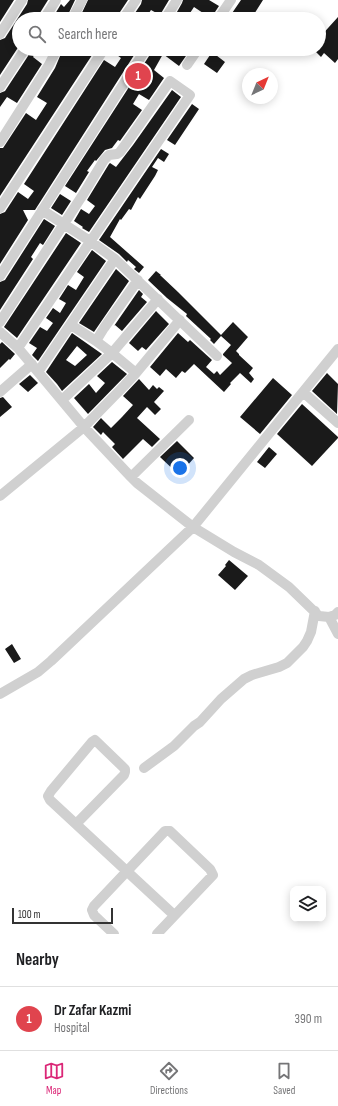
<!DOCTYPE html>
<style>
:root{--surface:#fff;--page:#f2f2f2;--text:#202124;--muted:#757577;--line:#e0e0e0;--accent:#db2777}
body{margin:0;font-family:"Sofia Sans Condensed",sans-serif;background:var(--page);color:var(--text)}
.controls{position:absolute;right:12px;bottom:12px;display:grid;overflow:hidden;border-radius:8px;box-shadow:0 2px 10px #0003}
.controls button{width:36px;height:36px;display:grid;place-items:center;padding:0;border:0;border-bottom:1px solid var(--line);background:var(--surface);color:var(--text);font:20px sans-serif}
.compass{position:absolute;left:242px;top:68px;width:36px;height:36px;border-radius:50%;background:var(--surface);box-shadow:0 2px 10px #0003;rotate:43deg}
.scale{position:absolute;left:12px;bottom:10px;width:101px;box-sizing:border-box;padding-left:4px;border:2px solid #333;border-top:0;font-size:11px;line-height:14px;white-space:nowrap;color:#333;-webkit-text-stroke:3px #fff;paint-order:stroke}
.you{position:absolute;left:180px;top:468px;width:14px;height:14px;margin:-10px;border:3px solid #fff;border-radius:50%;background:#1a73e8;box-shadow:0 0 0 6px #1a73e833}
.badge{display:grid;place-items:center;width:26px;height:26px;border-radius:50%;background:var(--accent);color:#fff;font-size:13px;font-weight:700}
.pin{position:absolute;translate:-50% -50%;border:2px solid #fff;box-shadow:0 1px 4px #0006}
.list{margin:0;padding:0;list-style:none}
h2{display:flex;justify-content:space-between;align-items:center;height:52px;margin:0;padding:0 16px;font-size:17px}
h2 small{font-size:13px;font-weight:400;color:var(--muted)}
.list li{display:grid;grid-template-columns:26px 1fr auto;gap:12px;align-items:center;box-sizing:border-box;height:64px;padding:0 16px;border-top:1px solid var(--line)}
.list b{display:block;font-size:15px;white-space:nowrap}
.list p{margin:0;font-size:13px;white-space:nowrap;color:var(--muted)}
.list em{font-size:13px;font-style:normal;color:var(--muted)}
.icon{flex:none;width:22px;height:22px;fill:none;stroke:currentColor;stroke-width:2;stroke-linecap:round;stroke-linejoin:round}
.map{position:relative;flex:none;width:338px;height:934px;overflow:hidden}
.search{position:absolute;background:var(--surface);box-shadow:0 2px 10px #0003;left:12px;right:12px;top:12px;height:44px;display:flex;align-items:center;gap:10px;box-sizing:border-box;padding:0 14px;border-radius:22px;color:var(--muted);font-size:15px}
.sheet{height:116px;background:var(--surface)}
nav{display:flex;justify-content:space-around;align-items:center;box-sizing:border-box;height:56px;border-top:1px solid var(--line);background:var(--surface);font-size:11px;color:var(--muted)}
nav a{display:grid;justify-items:center;gap:2px}
nav .on{color:var(--accent)}
.map>svg:first-child{display:block}
</style>
<div class="map">
<svg width="338" height="934" viewBox="0 0 338 934">
<rect width="100%" height="100%" fill="#fff"/>
<path fill="#1a1a1a" fill-rule="evenodd" d="M0 0H14L0 22Z
M28 0H48L38 16V19H19V46L0 75V40L5 38 27 4Z
M70 0H75L66 19H52L61 4 64 7Z
M88 0H128L118 15 117 19H79Z
M142 0H169L160 15 151 10 145 19H131L141 4Z
M183 0H209L219 6 213 15 212 19 194 7 186 19H173L182 3Z
M241 0H263L251 19H228Z
M338 17V59L335 63 324 53 321 57 313 49H319V38Z
M31 49H38L33 57 42 64 17 103 7 97 0 107V93L5 91 30 53Z
M63 49H96L0 196V148H3L5 145 26 113 36 120 47 103 37 97 55 68Z
M116 49H138L35 210H23L28 220 0 264V214L5 212 18 192 28 199 34 191 24 184 104 60 115 67 121 58 114 53Z
M152 49H183L188 53 179 66 163 54 154 70 164 78 149 100 139 94 133 104 142 110 120 141 118 140 112 148 105 150 96 161 95 160 87 171 89 172 76 193 65 186 151 53Z
M212 52 225 62 217 73 204 64Z
M172 90 181 97 89 232 82 228 83 227 74 221 81 209 89 214 95 206 87 200 109 164 110 163 116 167 133 145Z
M192 104 199 109 175 145 167 140Z
M161 149 169 154 164 162 158 158 152 167 158 170 155 176 140 199 138 197 131 210 129 209 121 220 120 219 110 237 144 267 139 273 134 269 136 267 128 260 127 262 119 254 99 240Z
M60 194 71 201 62 215 51 208Z
M44 219 55 226 43 245 40 243 31 257 33 259 0 310V282L5 280Z
M66 233 81 243 17 338 4 327Z
M92 250 106 261 38 361 32 355 37 348 29 343 40 327 47 331 53 323 46 318 53 308 60 313 66 303 59 299 68 285 76 290 84 277 77 272Z
M116 269 129 281 94 332 79 323Z
M156 271 161 275H160L178 292 221 335 233 322 248 337 236 351 239 354V355L253 368 249 373 254 379 251 383 240 373 230 383 231 384 224 392 194 364 185 373 182 371 176 378 166 369 160 376 150 367 178 333 188 342 190 340 212 360 206 367 214 374 217 371 220 375 232 363 223 355V354L231 345 221 336 214 344 210 340 211 339 186 316 187 314 167 298 148 280Z
M139 290 143 294 141 297 147 302 122 331 115 325 114 326Z
M156 311 169 324 146 350 142 347 138 351 129 343Z
M72 333 102 354 62 391 57 384 46 372ZM77 346 87 355 75 366 66 360Z
M2 342 15 354 10 360 9 359 0 368V344Z
M112 362 127 374 88 414 74 398 89 384 96 393 105 383 97 376Z
M327 373 338 384 337 414 312 391Z
M30 375 38 383 28 392 19 384Z
M273 378 292 395 260 434 240 417Z
M139 379 149 390 153 385 157 389 159 387 164 391 154 402 161 409 155 415 147 407 137 418 160 439 152 447 143 439 123 459 112 447 115 444 103 432 101 435 93 427 101 418 111 428 122 417 133 405 123 396Z
M3 397 12 407 0 417V398Z
M302 404 338 437V438L312 466 277 434Z
M177 441 194 458 179 475 160 457Z
M269 447 277 454 265 468 257 462Z
M229 560 248 576 235 590 218 575 226 566 225 565Z
M12 644 21 659 14 663 5 649Z"/>
<g fill="none" stroke-linecap="round" stroke-linejoin="round">
<path stroke="#d0d0d0" stroke-width="10" d="M44 19 56 0
M72 19 82 0
M123 19 136 0
M165 19 177 0
M218 19 231 0
M0 34 22 0
M187 65 198 49
M0 87 25 49
M0 142 49 65 57 49
M0 208 104 49
M42 210 90 241 115 259 217 356
M0 276 146 49
M0 322 84 193 104 160 109 155 117 154 120 152 128 141 170 81 190 95 113 208 18 348
M0 332 18 348 84 427 131 477 137 483 193 527 234 552 259 565 289 587 319 616 329 617 335 615 338 612
M96 341 104 328 138 280
M38 372 115 259
M136 373 180 320
M0 392 32 364
M303 392 338 423
M62 400 112 353 96 341 71 325
M131 477 189 420
M0 496 84 427 124 386 136 373 112 353 158 299
M329 617 338 634
M0 694 38 672 51 661 193 527 338 349
M144 768 174 746 194 726 200 722 221 699 244 679 252 675 279 667 287 663 303 647 307 641 311 632 315 611
M76 824 124 775 125 772V769L95 740 92 742 51 791 48 796 50 800 174 915
M114 934 94 915 92 910 94 906 165 831H170L210 869 213 875 157 934"/>
</g>
</svg>
<div class="controls">
<button><svg class="icon" aria-label="layers" viewBox="0 0 24 24"><path d="M12 4l9 5-9 5-9-5zM3 14l9 5 9-5"/></svg></button>
</div>
<svg class="compass" viewBox="-18 -18 36 36"><path d="M0-13l5 13h-10z" fill="#e53935"/><path d="M0 13l5-13h-10z" fill="#757577"/></svg>
<div class="scale">100 m</div>
<div class="you"></div>
<div class="pin badge" style="left:138px;top:76px;background:#e0444e">1</div>
<div class="search"><svg class="icon" aria-label="search" viewBox="0 0 24 24"><circle cx="10" cy="10" r="6"/><path d="M15 15l6 6"/></svg>Search here</div>
</div>
<section class="sheet">
<h2>Nearby<small></small></h2>
<ul class="list">
<li><span class="badge" style="background:#e0444e">1</span><div><b>Dr Zafar Kazmi</b><p>Hospital</p></div><em>390 m</em></li>
</ul>
</section>
<nav>
<a class="on"><svg class="icon" aria-label="map" viewBox="0 0 24 24"><path d="M3 6l6-2 6 2 6-2v14l-6 2-6-2-6 2zM9 4v14M15 6v14"/></svg>Map</a>
<a><svg class="icon" aria-label="directions" viewBox="0 0 24 24"><path d="M12 3l9 9-9 9-9-9zM9 14v-3h6M13 9l2 2-2 2"/></svg>Directions</a>
<a><svg class="icon" aria-label="saved" viewBox="0 0 24 24"><path d="M7 4h10v16l-5-4-5 4z"/></svg>Saved</a>
</nav>
